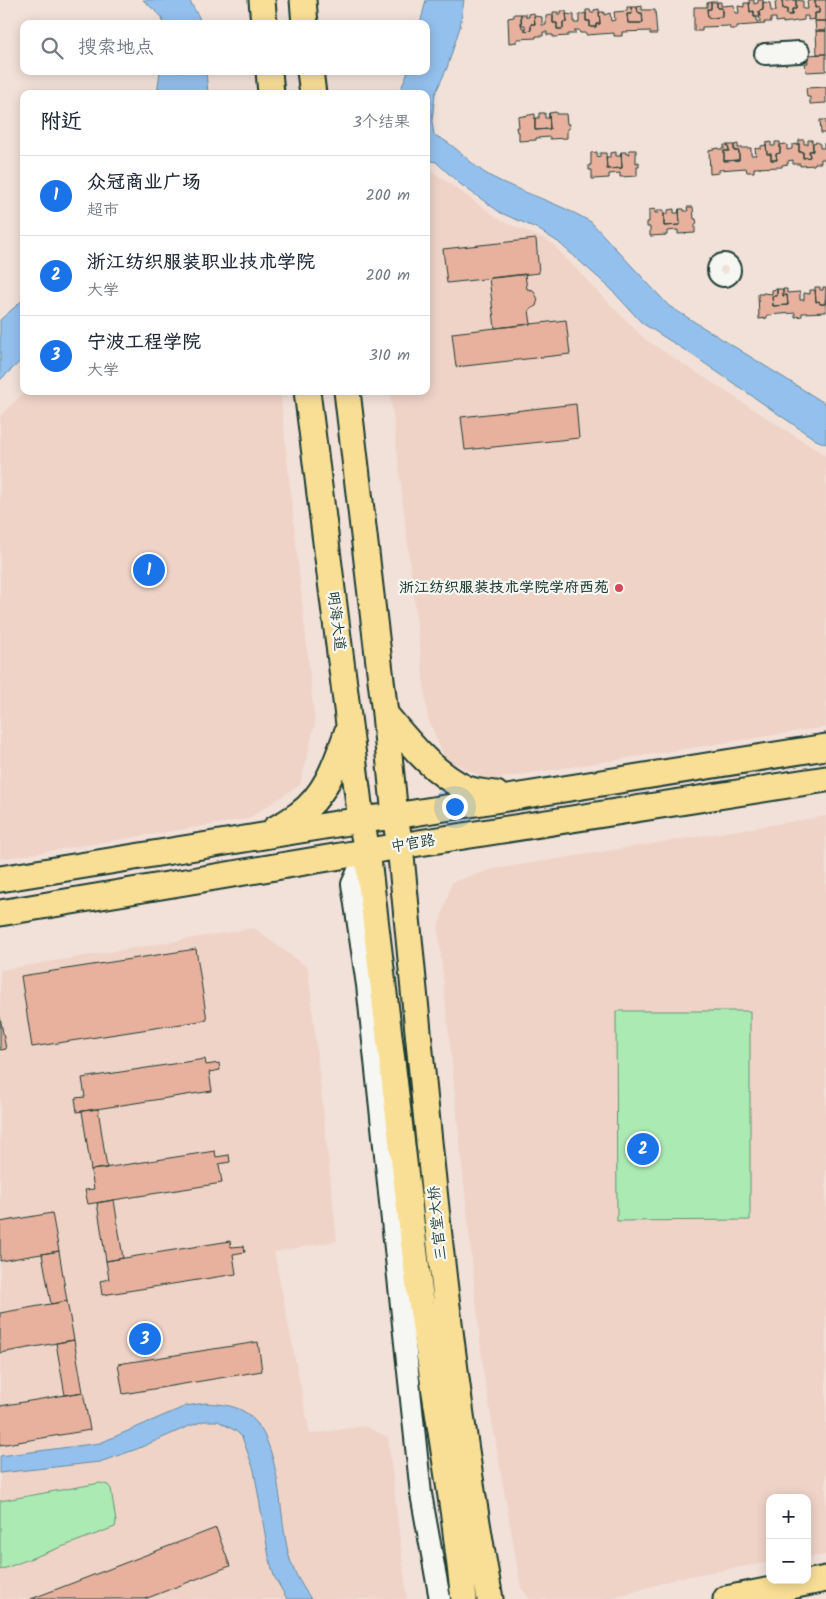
<!DOCTYPE html>
<html lang="zh">
<meta charset="utf-8">
<style>
:root{--surface:#fff;--page:#f6f6f7;--text:#1f2937;--muted:#747a83;--line:#e0e1e3;--accent:#1a73e8}
body{margin:0;font-family:Kalam,"LXGW WenKai TC",sans-serif;background:var(--page);color:var(--text)}
.controls{position:absolute;right:15px;bottom:15px;display:grid;overflow:hidden;border-radius:10px;box-shadow:0 2px 12px #0003}
.controls button{width:45px;height:45px;display:grid;place-items:center;padding:0;border:0;border-bottom:1px solid var(--line);background:var(--surface);color:var(--text);font:25px sans-serif}
.you{position:absolute;left:454px;top:806px;width:18px;height:18px;margin:-12px;border:4px solid #fff;border-radius:50%;background:#1a73e8;box-shadow:0 0 0 8px #1a73e833}
.badge{display:grid;place-items:center;width:32px;height:32px;border-radius:50%;background:var(--accent);color:#fff;font-size:16px;font-weight:700}
.pin{position:absolute;translate:-50% -50%;border:2px solid #fff;box-shadow:0 1px 5px #0006}
.list{margin:0;padding:0;list-style:none}
h2{display:flex;justify-content:space-between;align-items:center;height:65px;margin:0;padding:0 20px;font-size:21px}
h2 small{font-size:16px;font-weight:400;color:var(--muted)}
.list li{display:grid;grid-template-columns:32px 1fr auto;gap:15px;align-items:center;box-sizing:border-box;height:80px;padding:0 20px;border-top:1px solid var(--line)}
.list b{display:block;font-size:19px;white-space:nowrap}
.list p{margin:0;font-size:16px;white-space:nowrap;color:var(--muted)}
.list em{font-size:16px;font-style:normal;color:var(--muted)}
.icon{flex:none;width:28px;height:28px;fill:none;stroke:currentColor;stroke-width:2;stroke-linecap:round;stroke-linejoin:round}
.map{position:relative;flex:none;width:826px;height:1599px;overflow:hidden}
.search{position:absolute;background:var(--surface);box-shadow:0 2px 12px #0003;left:20px;top:20px;width:410px;height:55px;display:flex;align-items:center;gap:12px;box-sizing:border-box;padding:0 18px;border-radius:10px;color:var(--muted);font-size:19px}
.panel{position:absolute;background:var(--surface);box-shadow:0 2px 12px #0003;left:20px;top:90px;width:410px;height:305px;border-radius:10px}
.map>svg:first-child{display:block}
</style>
<div class="map">
<svg width="826" height="1599" viewBox="0 0 826 1599">
<rect width="100%" height="100%" fill="#f2e1d9"/>
<filter id="ink" filterUnits="userSpaceOnUse"><feTurbulence type="fractalNoise" baseFrequency=".02" numOctaves="2"/><feDisplacementMap in="SourceGraphic" scale="10" xChannelSelector="R" yChannelSelector="G"/><feConvolveMatrix kernelMatrix="1 2 1 2 8 2 1 2 1" color-interpolation-filters="sRGB"/></filter>
<g filter="url(#ink)">
<path fill="#efd3c7" d="M426 170 432 171 502 221 551 242 592 286 646 340 826 456V727L488 780 445 759 428 719 390 391H426Z
M25 391H280L315 724 300 785 247 819 0 859V416Z
M826 816V1555L807 1557V1498H770V1562L678 1578 610 1599H530L521 1588 483 1370 438 928 452 882 494 869Z
M254 928 308 968 337 1241 274 1252 310 1434 364 1426 388 1437 407 1599H0V970Z"/>
<path fill="#abebb3" stroke="#659474" d="M616 1011H750V1220L617 1221Z
M100 1483 108 1485 111 1489 116 1522 115 1527 0 1570V1501Z"/>
<path fill="#94c0ed" stroke="#658ca3" d="M143 0H189L199 17 200 24H163L162 17Z
M426 0H464L460 27 447 68 435 94 432 121 434 135C456 144 469 164 490 176 522 193 559 203 591 222L669 306 826 404V444L816 440 694 356 642 323 610 288 558 242 536 228 501 213 460 184 436 162 426 160V94H399L408 71H426V24H420Z
M160 71H206L208 94H157Z
M24 299V358L0 380V320Z
M205 1403C220 1404 237 1405 249 1415 280 1440 279 1510 287 1547 290 1566 300 1583 311 1599H287L274 1576 269 1557 254 1470 242 1437 236 1431 218 1421H204L187 1427 137 1449 100 1462 0 1473V1456L100 1443 186 1406Z"/>
<path fill="#e8b19e" stroke="#1f3d34" d="M749 0H754V4L758 3V0H763V10L759 11 760 17H754V11L750 12Z
M782 0H787V1L796 0V9H792V15H787V9H783Z
M796 0 803 1V9H808L807 1 815 0V8L819 7V13H815V19L808 20V16H804V20L783 23V21L776 22V18H771V22H764L765 24 737 26V29H730L729 26 702 27V31H694V7H707V3L711 2V9H707L708 18 722 17V8H717V2H721V6L734 5 735 13H739L738 6 744 7V3H749L750 12 754 11V17H757V22H760L759 11 763 10V2L770 3 771 11H776L775 2 782 1 783 9H787V15H792V9H796Z
M815 0H826V21H815V13H819V7L815 8Z
M711 2H717V8H722V17L708 18 707 9H711Z
M642 6V10H655L657 34H650V31L622 32V36H614V33L586 35V33H580L579 30H575V34H568V36L553 37V35H547V32H543V36H536V38L517 39V42L509 43 508 18 514 17V14H521L522 28H525V31L531 30V24H535L534 16 542 17V25H546V16L553 15V23H557V29H563V22H567L566 14 574 15V23H579V15L586 13V21H590V27H596V24H600L599 12H604V15L610 13 611 21 615 20 614 12 627 11V7H631L632 14H627L628 23H643L642 13H638L637 7Z
M631 7H637L638 13H642L643 23H628L627 14H632Z
M599 9 600 24H596V27H590V21H586V10H590L591 13H594V10Z
M561 11H566L567 22H563V29H557V23H553V12H558V15H561Z
M534 13 535 24H531V30L525 31V25H521V14H526V17H529V14Z
M815 21H826V31H816Z
M816 31H826V54H817Z
M826 54V71L806 72 805 63H808L807 55Z
M826 87V103L810 104V97H807L806 88Z
M556 112V114H566L567 124H569V129H567V138L550 139V137L536 138V140L519 141V132H517L516 127H519L518 117 535 114V130L550 129 549 113Z
M539 113H545V118H549V113L550 129 535 130V118H539Z
M820 120H826V133H821Z
M799 140H804V144H808V140H812L813 151H809L810 157 803 158V152H799Z
M771 142V146H775V142H780V153L776 154 777 160H771V154H767L766 143Z
M817 142 820 144V148H824V143H826V162L825 159H821V163H815L814 165 800 166V164H793V160L788 161V164L782 165V167L754 168V172H747L746 168 719 170V173L710 174 709 150 719 148 718 149H724V145H728L729 151H724V161L739 160V151H734V145L738 144V148H751V155H756L755 148 761 149V146L766 145 767 154H771V160H777L776 154 780 153V145L785 144 787 145V150L792 149V145L799 144V152H803V158L810 157 809 151H813V143Z
M728 145H734V151H739V160L724 161V151H729Z
M629 150H636V163L639 162V167H637V176L620 177V173L609 174V178L592 179V170H589V165H591V153L597 152V157L600 156V153H606L607 169 622 168 621 152H626V154H630Z
M616 152V156H620L621 152 622 168 607 169 606 157H610V153Z
M687 207H693L694 219H696L697 224H695V233L678 234V230L667 231V235L650 236V227H647V222H649V210L655 209V213H658V210H664V226L680 225 679 209H684V211H688Z
M674 209V213H678L679 209 680 225 664 226V214H668V210Z
M536 239 539 273 447 283 443 249Z
M525 274 527 289 533 290 538 299 536 306 529 310 531 324 495 328 489 278Z
M815 287H820V290H823V287H826L825 304H820L819 301 816 302Z
M777 289H783V296L787 295 788 305 773 306 772 296H777Z
M777 289V296H772L773 306 788 305 787 295 783 296V289H787V293L800 292V300H804V293L810 294V290H815L816 302 819 301 820 304H825L826 298V312L802 313V316L795 317V313L767 315V318L759 319 758 294H763V293L772 294V290Z
M566 320 570 354 456 367 452 333Z
M576 404 579 438 465 450 461 417Z
M196 949 207 1020 32 1047 21 976Z
M0 1017 6 1049 0 1050Z
M205 1059 206 1065 219 1063 220 1070 209 1072 212 1091 77 1112 75 1098 85 1097 82 1078Z
M98 1109 107 1168 91 1170 82 1111Z
M215 1151 216 1157 229 1155 230 1162 219 1164 222 1183 88 1204 85 1190 94 1189 91 1170Z
M114 1200 123 1258 106 1261 97 1203Z
M52 1213 59 1251 0 1261V1222Z
M230 1241 231 1247 244 1246 245 1252 233 1254 236 1274 102 1295 100 1281 109 1279 106 1261Z
M59 1251 67 1301 51 1304 42 1254Z
M67 1301 74 1340 0 1353V1313Z
M74 1340 83 1392 65 1395 56 1343Z
M258 1342 262 1371 123 1394 118 1364Z
M83 1392 90 1430 0 1445V1406Z
M216 1528 230 1566 145 1599H31Z"/>
<g fill="none" stroke-linecap="round" stroke-linejoin="round">
<g stroke="#1f3d34" stroke-width="24">
<path id="minor" d="M765 54 799 52
M718 270a6 6 0 1 1 12 0a6 6 0 1 1-12 0Z
M367 851 352 884 367 985 421 1494 440 1599"/>
</g>
<g stroke="#1f3d34" stroke-width="29">
<path id="major" d="M262 0 264 24
M303 0 305 24
M269 71 271 94
M310 71 313 94
M307 391 361 820 367 851 419 1288 454 1516 464 1599
M347 391 385 714 395 816 400 846C425 1097 445 1350 490 1599
M385 714C409 742 431 771 465 788 474 792 486 793 496 794
M275 829C283 825 291 820 298 815 326 796 337 761 348 730
M0 879 361 820 395 816 826 747
M0 913 400 846 826 779
M726 1599 826 1579"/>
</g>
<use href="#minor" stroke="#f6f6f2" stroke-width="20"/>
<use href="#major" stroke="#f9df96" stroke-width="25"/>
</g>
</g>
<circle fill="#d1495b" stroke="#f6f6f2" stroke-width="2" cx="619" cy="588" r="5"/>
<g text-anchor="middle" dominant-baseline="central" stroke-width="4.5" stroke-linejoin="round" paint-order="stroke">
<g font-size="15" font-weight="bold" fill="#1f3d34" stroke="#f6f6f2" text-anchor="end">
<text x="609" y="588">浙江纺织服装技术学院学府西苑</text>
</g>
<g font-size="15" fill="#1f3d34" stroke="#f6f6f2">
<text transform="translate(336 621) rotate(83)">明海大道</text>
<text transform="translate(413 844) rotate(-9)">中官路</text>
<text transform="translate(438 1223) rotate(-96)">三官堂大桥</text>
</g>
</g>
</svg>
<div class="controls">
<button>+</button>
<button>−</button>
</div>
<div class="you"></div>
<div class="pin badge" style="left:149px;top:570px">1</div>
<div class="pin badge" style="left:643px;top:1149px">2</div>
<div class="pin badge" style="left:145px;top:1339px">3</div>
<div class="search"><svg class="icon" aria-label="search" viewBox="0 0 24 24"><circle cx="10" cy="10" r="6"/><path d="M15 15l6 6"/></svg>搜索地点</div>
<section class="panel">
<h2>附近<small>3个结果</small></h2>
<ul class="list">
<li><span class="badge">1</span><div><b>众冠商业广场</b><p>超市</p></div><em>200 m</em></li>
<li><span class="badge">2</span><div><b>浙江纺织服装职业技术学院</b><p>大学</p></div><em>200 m</em></li>
<li><span class="badge">3</span><div><b>宁波工程学院</b><p>大学</p></div><em>310 m</em></li>
</ul>
</section>
</div>
